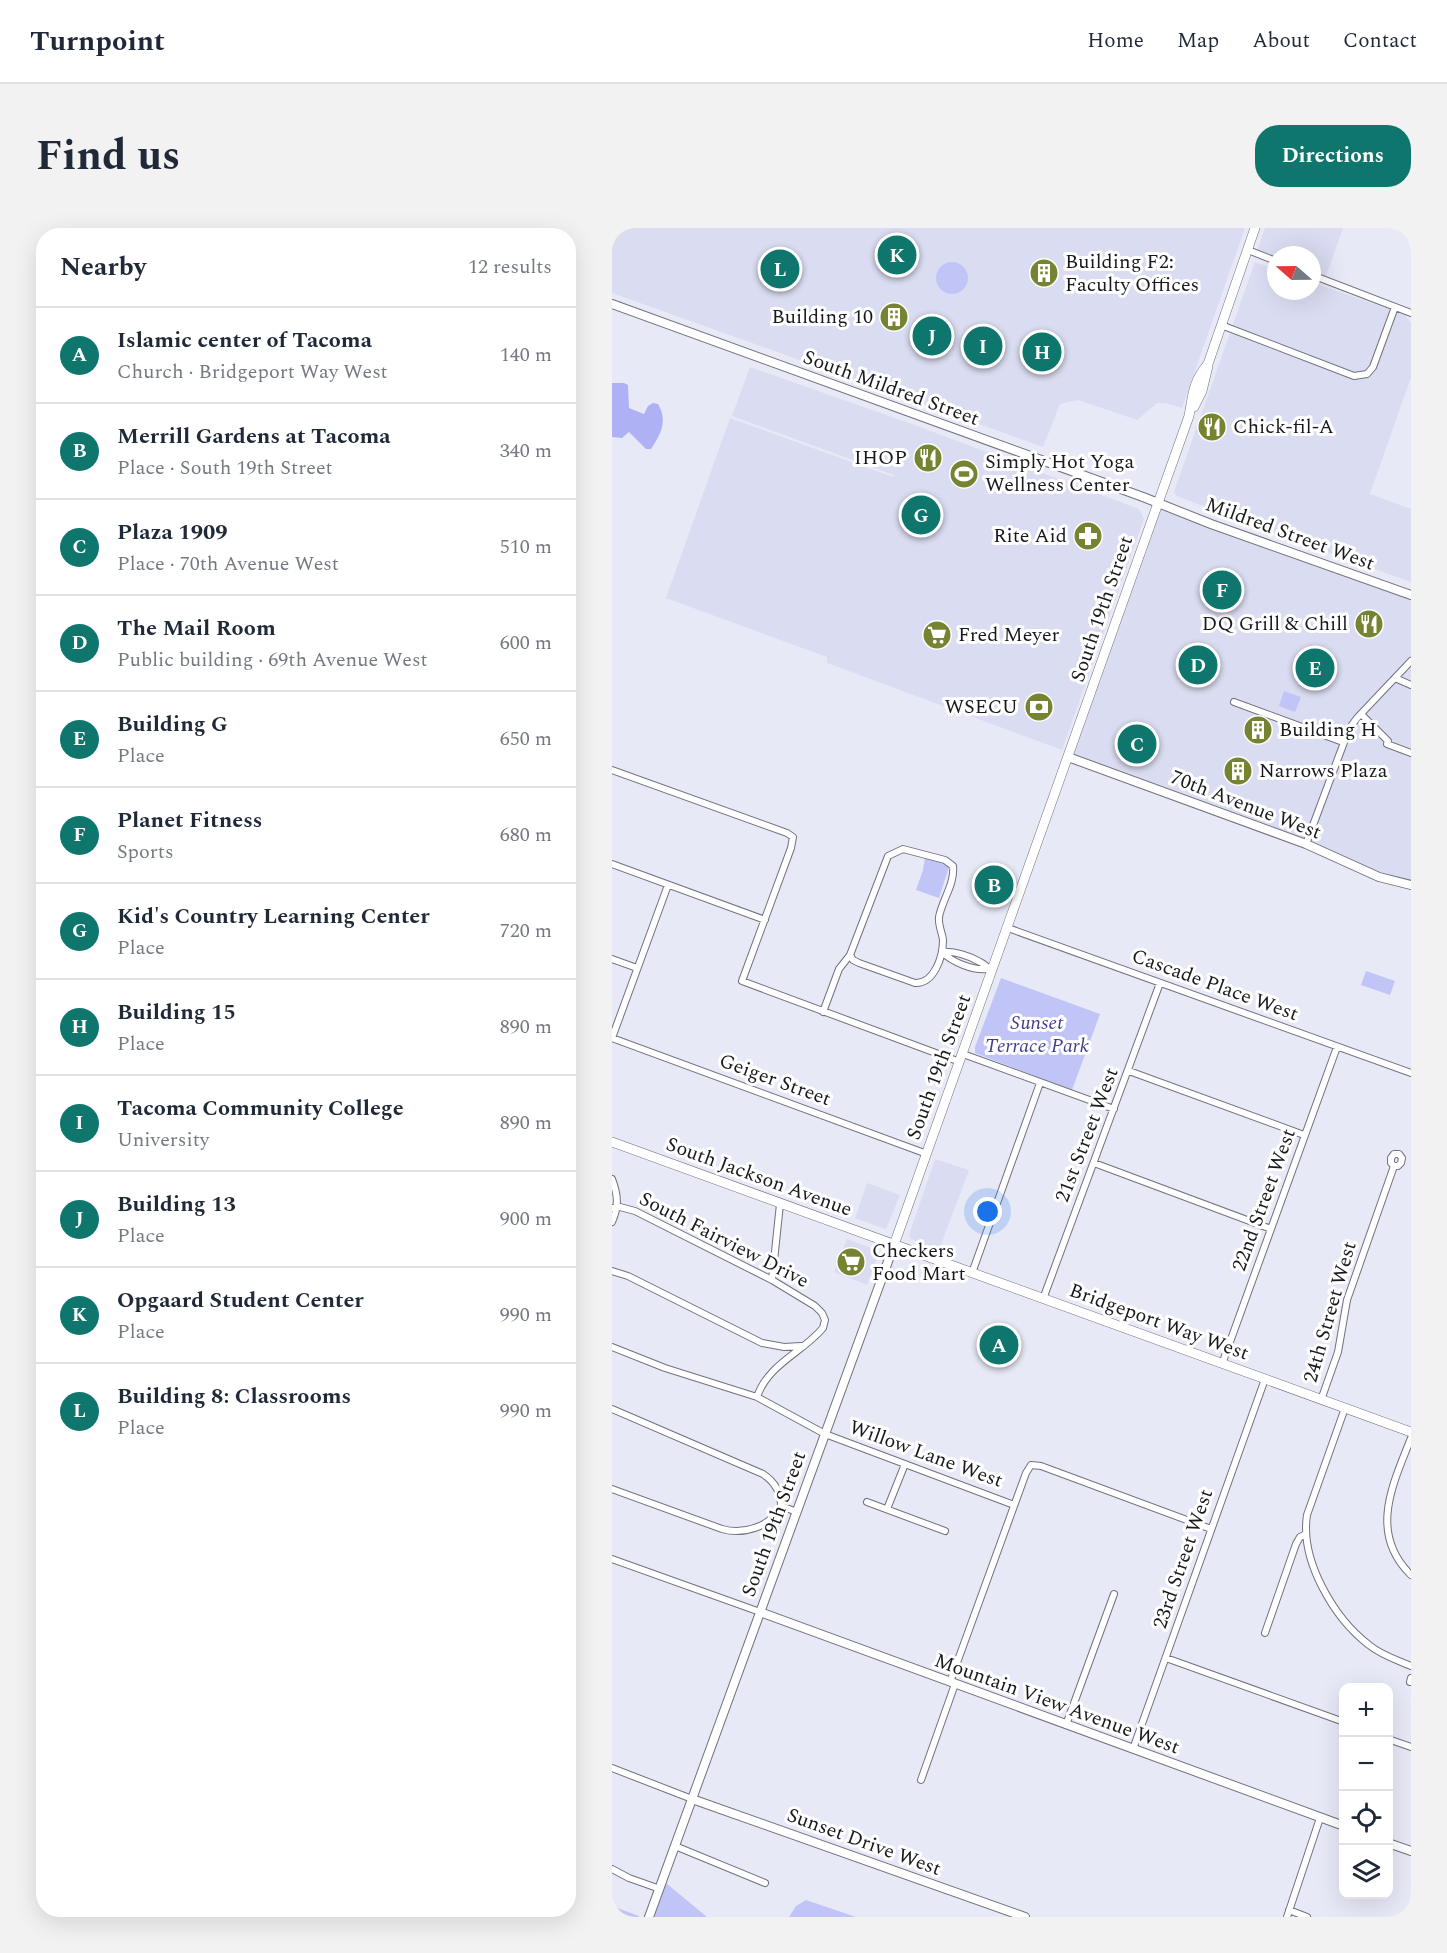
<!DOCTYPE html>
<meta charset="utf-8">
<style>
:root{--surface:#fff;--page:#f2f2f3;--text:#1f2937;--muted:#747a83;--line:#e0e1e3;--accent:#0f766e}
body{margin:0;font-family:Spectral,serif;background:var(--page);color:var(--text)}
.controls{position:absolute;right:18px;bottom:18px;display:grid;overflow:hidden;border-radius:12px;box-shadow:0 6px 24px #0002}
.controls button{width:54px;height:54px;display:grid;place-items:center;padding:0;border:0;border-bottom:2px solid var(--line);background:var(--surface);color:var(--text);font:30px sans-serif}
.compass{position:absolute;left:655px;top:18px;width:54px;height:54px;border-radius:50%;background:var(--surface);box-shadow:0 6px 24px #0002;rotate:290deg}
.you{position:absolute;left:376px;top:984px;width:21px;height:21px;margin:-15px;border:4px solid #fff;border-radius:50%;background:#1a73e8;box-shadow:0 0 0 9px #1a73e833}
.badge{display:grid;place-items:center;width:39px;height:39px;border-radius:50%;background:var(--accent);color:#fff;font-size:20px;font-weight:700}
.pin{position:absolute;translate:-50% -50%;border:3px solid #fff;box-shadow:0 2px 6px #0006}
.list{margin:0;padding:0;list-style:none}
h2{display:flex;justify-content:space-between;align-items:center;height:78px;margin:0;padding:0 24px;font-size:26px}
h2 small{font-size:20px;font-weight:400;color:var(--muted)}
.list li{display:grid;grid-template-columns:39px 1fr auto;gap:18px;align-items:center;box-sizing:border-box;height:96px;padding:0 24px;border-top:2px solid var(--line)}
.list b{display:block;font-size:22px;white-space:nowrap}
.list p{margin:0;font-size:20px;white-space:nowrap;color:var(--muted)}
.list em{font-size:20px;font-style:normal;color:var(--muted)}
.icon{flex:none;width:33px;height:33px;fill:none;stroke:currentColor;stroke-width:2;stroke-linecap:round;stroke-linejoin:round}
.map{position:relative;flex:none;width:799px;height:1689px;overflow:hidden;border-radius:24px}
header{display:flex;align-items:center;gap:36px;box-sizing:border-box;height:84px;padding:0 30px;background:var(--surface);border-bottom:2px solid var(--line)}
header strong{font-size:28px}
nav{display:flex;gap:33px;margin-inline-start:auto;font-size:21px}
.intro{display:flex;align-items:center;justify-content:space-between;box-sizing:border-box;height:144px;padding:0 36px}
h1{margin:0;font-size:42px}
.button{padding:15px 27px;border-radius:24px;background:var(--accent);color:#fff;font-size:21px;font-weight:700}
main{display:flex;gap:36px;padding:0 36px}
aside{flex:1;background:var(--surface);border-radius:24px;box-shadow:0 6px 24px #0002}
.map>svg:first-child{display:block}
</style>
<header>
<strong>Turnpoint</strong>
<nav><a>Home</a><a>Map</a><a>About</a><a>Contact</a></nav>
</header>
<div class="intro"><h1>Find us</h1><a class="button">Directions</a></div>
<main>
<aside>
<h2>Nearby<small>12 results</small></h2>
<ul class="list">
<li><span class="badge">A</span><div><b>Islamic center of Tacoma</b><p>Church · Bridgeport Way West</p></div><em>140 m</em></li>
<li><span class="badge">B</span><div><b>Merrill Gardens at Tacoma</b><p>Place · South 19th Street</p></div><em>340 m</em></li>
<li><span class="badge">C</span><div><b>Plaza 1909</b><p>Place · 70th Avenue West</p></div><em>510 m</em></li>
<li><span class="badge">D</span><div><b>The Mail Room</b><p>Public building · 69th Avenue West</p></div><em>600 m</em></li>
<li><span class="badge">E</span><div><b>Building G</b><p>Place</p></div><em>650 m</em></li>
<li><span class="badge">F</span><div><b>Planet Fitness</b><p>Sports</p></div><em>680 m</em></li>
<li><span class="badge">G</span><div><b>Kid's Country Learning Center</b><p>Place</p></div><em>720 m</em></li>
<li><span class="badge">H</span><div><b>Building 15</b><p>Place</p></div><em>890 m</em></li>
<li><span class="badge">I</span><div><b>Tacoma Community College</b><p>University</p></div><em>890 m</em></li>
<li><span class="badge">J</span><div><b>Building 13</b><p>Place</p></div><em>900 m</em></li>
<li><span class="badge">K</span><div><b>Opgaard Student Center</b><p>Place</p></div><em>990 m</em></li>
<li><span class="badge">L</span><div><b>Building 8: Classrooms</b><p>Place</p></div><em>990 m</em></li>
</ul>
</aside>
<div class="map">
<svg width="799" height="1689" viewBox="0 0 799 1689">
<rect width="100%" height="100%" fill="#e8e9f7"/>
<path fill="#dadcf1" d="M0 0H633L570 180 554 175H545L525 192 466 172 448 176 431 219 0 65Z
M653 0H731L714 48 700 43V27H664V30L645 23Z
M643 34 664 41V63H700V54L793 87 799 95V149L758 266 799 281V354L641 298 565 268 562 264Z
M138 139 300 196 527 281 532 291 450 522 215 435V429L54 370 118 190 281 249 282 247 120 188Z
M546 275 799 367V657L458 528Z
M323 931 357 942 327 1022 299 1011 297 1007Z
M255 955 288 967 274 1001 243 990Z
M235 1011 265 1022 267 1025 255 1057 222 1044Z"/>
<path fill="#c1c4f6" d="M324 50a16 16 0 1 1 32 0a16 16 0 1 1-32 0Z
M672 463 689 469 683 484 667 478Z
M313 629 334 636 337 639 327 670 304 662 311 642Z
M754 743 783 753 778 767 749 757Z
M389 750 488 786 460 862 363 825V819Z
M54 1655 95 1689H41Z
M194 1672 244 1689H177L184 1678Z
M0 1678 27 1688V1689H0Z"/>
<path fill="#aeb1f4" d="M0 155H12L16 157 17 180 32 186 36 178 41 175 46 176C56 193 49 206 39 221H34L17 204 10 210 0 209Z"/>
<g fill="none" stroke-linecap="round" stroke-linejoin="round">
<g stroke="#71727e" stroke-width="8">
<path id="street" d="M636 22 664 33
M700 47 799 85
M609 97 742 148 755 146 761 139 783 79
M783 450 799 457
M622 474 731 514
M749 486 776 513 775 516 799 525
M0 542 175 605 181 609 179 620 130 753 348 834
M694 616 737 501 745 490 799 433
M0 636 153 692
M396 700 799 845
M330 724C342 723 357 728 368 734 373 736 375 740 380 742
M330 724C340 734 361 743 376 741
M0 731 25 740
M211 784 227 741 238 727 276 628 291 621 333 632 341 638C343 656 330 672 327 689 326 697 330 704 331 712 331 729 322 756 303 755L247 735 241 732 238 727
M0 810 315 926
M0 810 56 657
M351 826 502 881
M517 843 692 907
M482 935 659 1001
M0 951C6 967 7 978 0 994
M0 980 8 979 23 983 160 1052 203 1078 210 1085 213 1092 211 1100C190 1125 156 1136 145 1169
M0 1043 16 1048 150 1115 172 1119 189 1118
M360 1045 428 855
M160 1052 168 976
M431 1071 548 755
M0 1119 53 1140 145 1169 213 1206 402 1277
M610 1136 725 819
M709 1172 726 1124 735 1072 782 938H786L789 935 790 930 787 926H782L779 930V935L782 938
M733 1180 695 1287C688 1333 722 1390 757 1417 769 1427 785 1432 799 1438
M0 1181 151 1246C163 1254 169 1264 169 1278
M799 1210C781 1256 756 1305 799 1347
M0 1261 110 1301C131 1307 159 1299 169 1278
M255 1274 333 1303
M169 1278 185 1284
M275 1281 293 1236
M0 1331 148 1384
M653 1405 684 1316 688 1309 694 1306
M554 1430 732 1494
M338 1454 414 1245 419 1237 429 1238 599 1301
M798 1454 799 1450
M454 1497 502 1366
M776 1511 799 1519
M521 1521 653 1151
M0 1540 80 1571
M309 1552 343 1456
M63 1618 153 1655
M0 1641 17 1650 48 1661
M677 1682 695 1689
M675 1689 708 1590"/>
</g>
<g stroke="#71727e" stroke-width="10">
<path id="secondary" d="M0 76 531 269 599 296 799 367
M456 529 694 616 767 649 799 657
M148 1384 732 1598
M80 1571 413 1689
M776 1615 799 1623
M37 1689 282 1017"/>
</g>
<g stroke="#71727e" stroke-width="10">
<path id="primary" d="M582 179 590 163 596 138
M0 914 799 1204
M282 1017 577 188C581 165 581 154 596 136L643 0"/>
</g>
<use href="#street" stroke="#fff" stroke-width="6"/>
<use href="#secondary" stroke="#fff" stroke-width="8"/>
<use href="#primary" stroke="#fff" stroke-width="9"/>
</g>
<defs>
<g id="building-disc" transform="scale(1.5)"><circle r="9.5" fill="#768432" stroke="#fff"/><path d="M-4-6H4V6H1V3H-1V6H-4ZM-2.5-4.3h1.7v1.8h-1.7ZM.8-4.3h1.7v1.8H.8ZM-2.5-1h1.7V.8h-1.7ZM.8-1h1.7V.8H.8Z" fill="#fff"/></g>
<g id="restaurant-disc" transform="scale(1.5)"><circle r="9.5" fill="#768432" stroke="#fff"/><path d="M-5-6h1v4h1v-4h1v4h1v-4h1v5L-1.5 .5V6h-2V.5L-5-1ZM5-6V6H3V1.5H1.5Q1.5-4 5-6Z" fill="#fff"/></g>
<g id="stadium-disc" transform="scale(1.5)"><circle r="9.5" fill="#768432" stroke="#fff"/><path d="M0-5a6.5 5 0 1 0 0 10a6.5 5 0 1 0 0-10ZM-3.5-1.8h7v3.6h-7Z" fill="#fff"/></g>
<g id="pharmacy-disc" transform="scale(1.5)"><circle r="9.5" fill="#768432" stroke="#fff"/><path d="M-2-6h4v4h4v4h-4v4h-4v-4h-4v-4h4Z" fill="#fff"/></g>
<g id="supermarket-disc" transform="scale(1.5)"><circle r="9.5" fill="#768432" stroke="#fff"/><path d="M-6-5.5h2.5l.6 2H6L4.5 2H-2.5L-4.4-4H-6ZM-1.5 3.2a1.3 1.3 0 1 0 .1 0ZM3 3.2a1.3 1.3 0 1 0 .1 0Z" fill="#fff"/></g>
<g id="bank-disc" transform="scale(1.5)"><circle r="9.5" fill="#768432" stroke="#fff"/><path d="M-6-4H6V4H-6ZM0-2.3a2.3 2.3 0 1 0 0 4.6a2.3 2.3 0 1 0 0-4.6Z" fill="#fff"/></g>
</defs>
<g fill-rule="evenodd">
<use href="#building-disc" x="432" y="45"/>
<use href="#building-disc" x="282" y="89"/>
<use href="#restaurant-disc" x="600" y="199"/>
<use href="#restaurant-disc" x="316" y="230"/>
<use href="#stadium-disc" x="352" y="246"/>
<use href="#pharmacy-disc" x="476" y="308"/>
<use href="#restaurant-disc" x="757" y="396"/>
<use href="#supermarket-disc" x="325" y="407"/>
<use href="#bank-disc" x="427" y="479"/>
<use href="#building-disc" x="646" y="502"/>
<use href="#building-disc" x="626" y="543"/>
<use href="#supermarket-disc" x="239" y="1034"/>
</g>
<g text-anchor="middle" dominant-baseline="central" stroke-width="6" stroke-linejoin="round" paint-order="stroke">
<g font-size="20" fill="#18191d" stroke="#fff" text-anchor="start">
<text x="453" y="34">Building F2:<tspan x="453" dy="23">Faculty Offices</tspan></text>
<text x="261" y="89" text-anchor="end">Building 10</text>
<text x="621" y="199">Chick-fil-A</text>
<text x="295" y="230" text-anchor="end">IHOP</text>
<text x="373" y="234">Simply Hot Yoga<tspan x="373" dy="23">Wellness Center</tspan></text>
<text x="455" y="308" text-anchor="end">Rite Aid</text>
<text x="736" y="396" text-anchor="end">DQ Grill &amp; Chill</text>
<text x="346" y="407">Fred Meyer</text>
<text x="406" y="479" text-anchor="end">WSECU</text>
<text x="667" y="502">Building H</text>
<text x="647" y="543">Narrows Plaza</text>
<text x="260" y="1023">Checkers<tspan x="260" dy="23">Food Mart</tspan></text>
</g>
<g font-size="20" fill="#18191d" stroke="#fff">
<text transform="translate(279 160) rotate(20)">South Mildred Street</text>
<text transform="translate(678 306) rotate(20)">Mildred Street West</text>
<text transform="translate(490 381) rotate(-71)">South 19th Street</text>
<text transform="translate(634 577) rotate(21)">70th Avenue West</text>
<text transform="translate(603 757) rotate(20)">Cascade Place West</text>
<text transform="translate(327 839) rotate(-70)">South 19th Street</text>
<text transform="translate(163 852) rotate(20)">Geiger Street</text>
<text transform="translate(475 907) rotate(-69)">21st Street West</text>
<text transform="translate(147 949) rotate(20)">South Jackson Avenue</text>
<text transform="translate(652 972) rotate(-70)">22nd Street West</text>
<text transform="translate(112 1012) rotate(27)">South Fairview Drive</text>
<text transform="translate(718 1084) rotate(-74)">24th Street West</text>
<text transform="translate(547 1094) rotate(20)">Bridgeport Way West</text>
<text transform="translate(314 1226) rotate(20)">Willow Lane West</text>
<text transform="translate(162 1296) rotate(-70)">South 19th Street</text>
<text transform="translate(571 1331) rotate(-71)">23rd Street West</text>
<text transform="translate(445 1476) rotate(20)">Mountain View Avenue West</text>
<text transform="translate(252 1614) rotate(20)">Sunset Drive West</text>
</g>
<g font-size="20" font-style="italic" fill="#423d8b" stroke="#fff">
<text x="425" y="795">Sunset<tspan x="425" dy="23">Terrace Park</tspan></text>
</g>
</g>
</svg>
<div class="controls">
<button>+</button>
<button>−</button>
<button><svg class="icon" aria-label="locate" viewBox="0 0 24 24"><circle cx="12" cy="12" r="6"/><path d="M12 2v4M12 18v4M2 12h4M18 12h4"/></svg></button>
<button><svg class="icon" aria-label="layers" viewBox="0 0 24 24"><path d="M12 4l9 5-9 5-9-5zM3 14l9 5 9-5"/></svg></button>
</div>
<svg class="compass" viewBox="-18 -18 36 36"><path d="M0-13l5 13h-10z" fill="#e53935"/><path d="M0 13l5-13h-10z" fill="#747a83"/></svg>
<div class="you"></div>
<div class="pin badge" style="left:387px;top:1117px">A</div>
<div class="pin badge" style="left:382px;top:657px">B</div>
<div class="pin badge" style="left:525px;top:516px">C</div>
<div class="pin badge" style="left:586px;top:437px">D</div>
<div class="pin badge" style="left:703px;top:440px">E</div>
<div class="pin badge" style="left:610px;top:362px">F</div>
<div class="pin badge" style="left:309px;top:287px">G</div>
<div class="pin badge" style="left:430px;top:124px">H</div>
<div class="pin badge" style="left:371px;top:118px">I</div>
<div class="pin badge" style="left:320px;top:108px">J</div>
<div class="pin badge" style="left:285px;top:27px">K</div>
<div class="pin badge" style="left:168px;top:41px">L</div>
</div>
</main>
